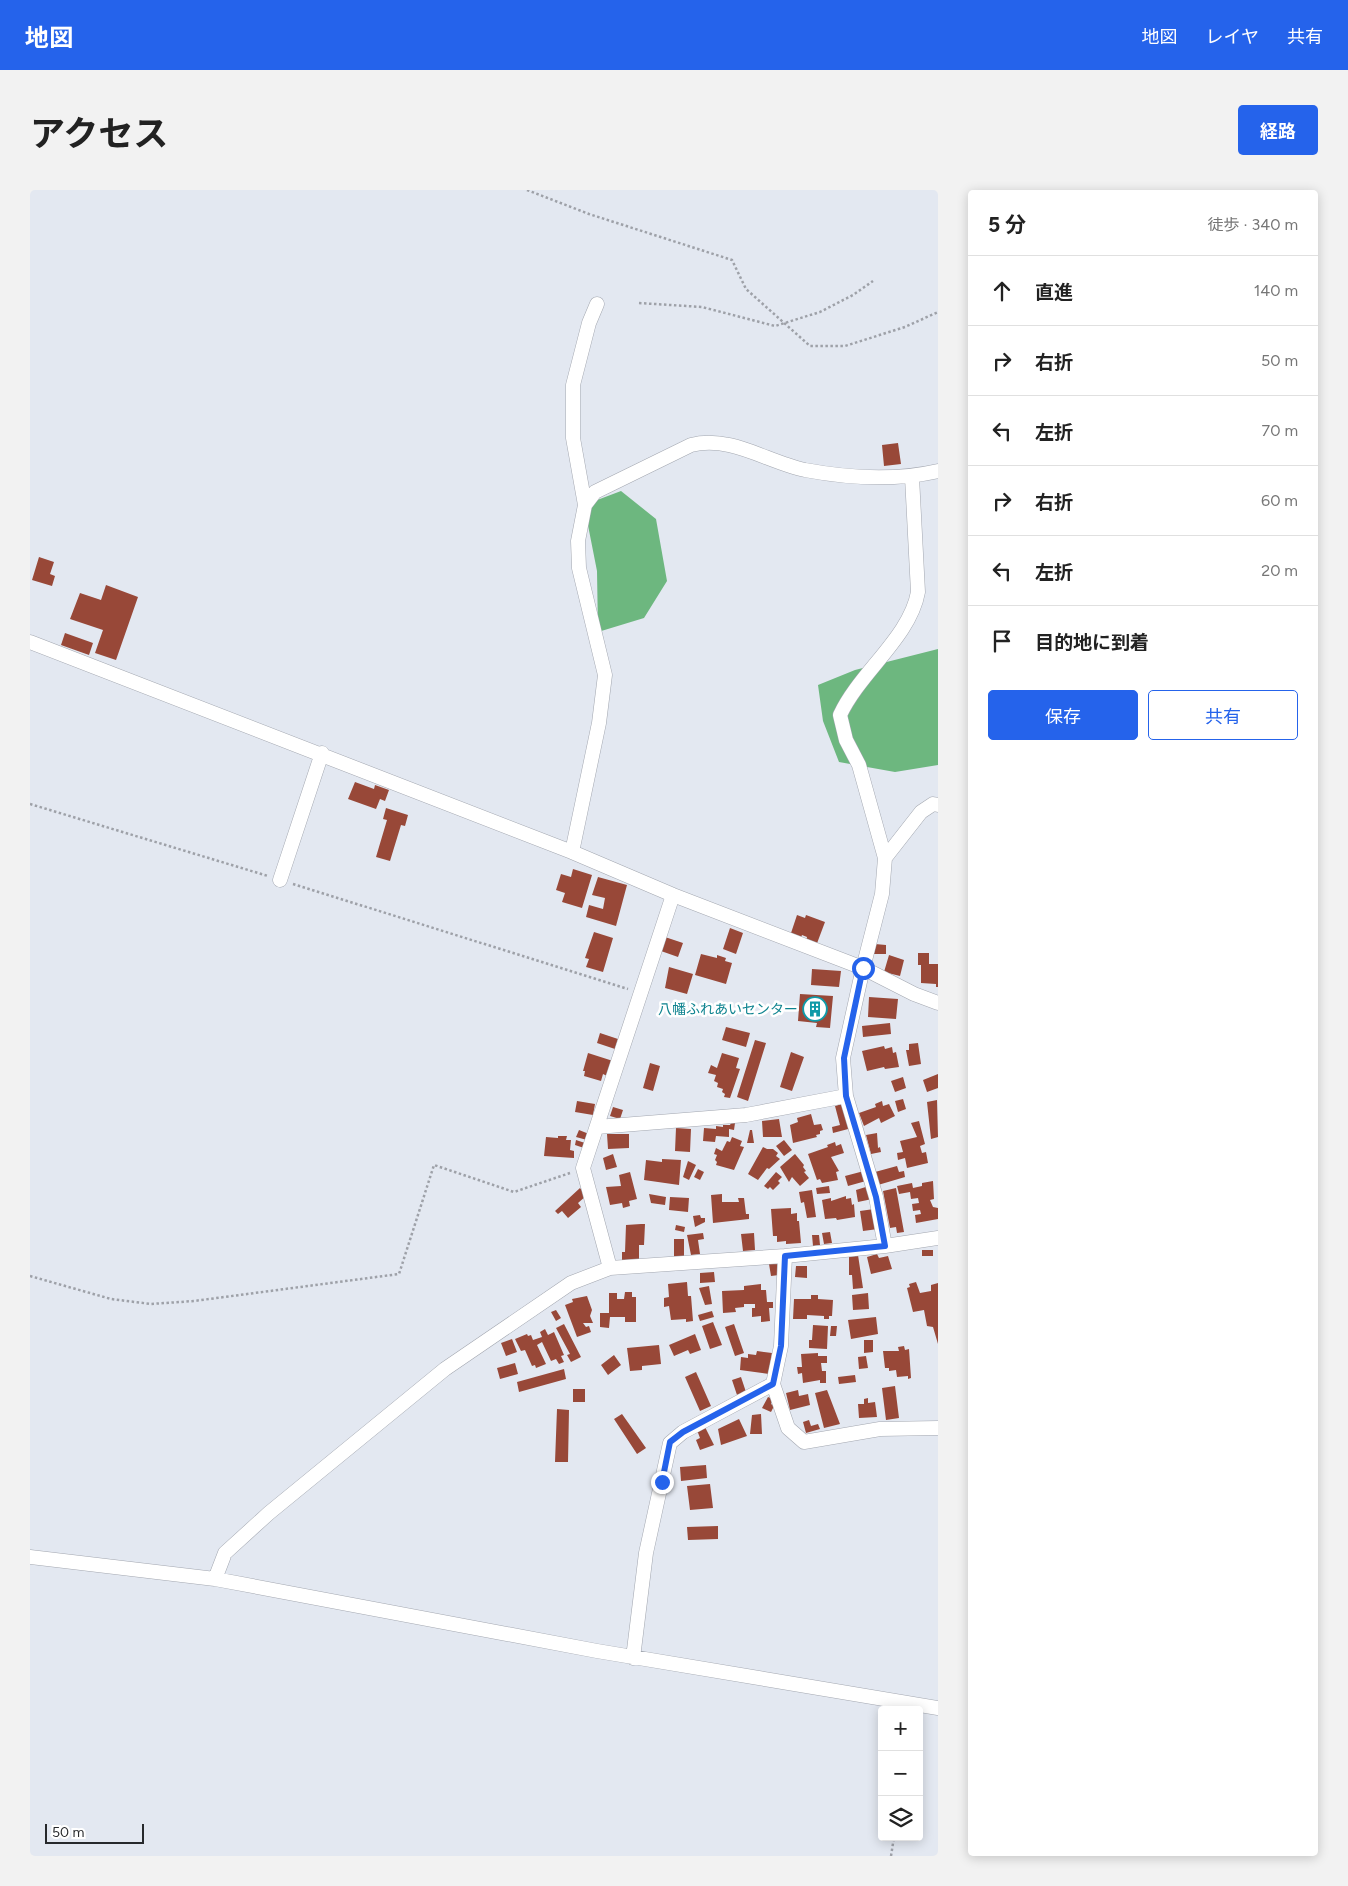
<!DOCTYPE html>
<html lang="ja">
<meta charset="utf-8">
<style>
:root{--surface:#fff;--page:#f2f2f2;--text:#222;--muted:#767676;--line:#e0e0e0;--accent:#2563eb}
body{margin:0;font-family:Figtree,"Noto Sans JP",sans-serif;background:var(--page);color:var(--text)}
.controls{position:absolute;right:15px;bottom:15px;display:grid;overflow:hidden;border-radius:5px;box-shadow:0 2px 12px #0003}
.controls button{width:45px;height:45px;display:grid;place-items:center;padding:0;border:0;border-bottom:1px solid var(--line);background:var(--surface);color:var(--text);font:25px sans-serif}
.scale{position:absolute;left:15px;bottom:12px;width:99px;box-sizing:border-box;padding-left:5px;border:2px solid #27292c;border-top:0;font-size:14px;line-height:18px;white-space:nowrap;color:#27292c;-webkit-text-stroke:4px #fff;paint-order:stroke}
.stop{position:absolute;width:15px;height:15px;margin:-11px;border:4px solid #2563eb;border-radius:50%;background:#fff}
.stop.end{background:#2563eb;border-color:#fff;box-shadow:0 1px 5px #0008}
.list{margin:0;padding:0;list-style:none}
h2{display:flex;justify-content:space-between;align-items:center;height:65px;margin:0;padding:0 20px;font-size:21px}
h2 small{font-size:16px;font-weight:400;color:var(--muted)}
.list li{display:grid;grid-template-columns:32px 1fr auto;gap:15px;align-items:center;box-sizing:border-box;height:70px;padding:0 20px;border-top:1px solid var(--line)}
.list b{display:block;font-size:19px;white-space:nowrap}
.list em{font-size:16px;font-style:normal;color:var(--muted)}
.actions{display:flex;gap:10px;padding:15px 20px}
.actions a{flex:1;padding:11px 0;border:1px solid var(--accent);border-radius:5px;text-align:center;font-size:18px;color:var(--accent)}
.actions .main{background:var(--accent);color:#fff}
.icon{flex:none;width:28px;height:28px;fill:none;stroke:currentColor;stroke-width:2;stroke-linecap:round;stroke-linejoin:round}
.map{position:relative;flex:none;width:908px;height:1666px;overflow:hidden;border-radius:5px}
header{display:flex;align-items:center;gap:30px;box-sizing:border-box;height:70px;padding:0 25px;background:var(--accent);color:#fff}
header strong{font-size:24px}
nav{display:flex;gap:28px;margin-inline-start:auto;font-size:18px}
.intro{display:flex;align-items:center;justify-content:space-between;box-sizing:border-box;height:120px;padding:0 30px}
h1{margin:0;font-size:35px}
.button{padding:12px 22px;border-radius:5px;background:var(--accent);color:#fff;font-size:18px;font-weight:700}
main{display:flex;gap:30px;padding:0 30px}
aside{flex:1;background:var(--surface);border-radius:5px;box-shadow:0 2px 12px #0003}
.map>svg:first-child{display:block}
</style>
<header>
<strong>地図</strong>
<nav><a>地図</a><a>レイヤ</a><a>共有</a></nav>
</header>
<div class="intro"><h1>アクセス</h1><a class="button">経路</a></div>
<main>
<div class="map">
<svg width="908" height="1666" viewBox="0 0 908 1666">
<rect width="100%" height="100%" fill="#e3e8f1"/>
<path fill="#6db77f" d="M591 301 626 329 637 391 614 428 568 442 567 381 554 315Z
M908 459V575L865 582 809 572 793 531 788 495 825 480Z"/>
<path fill="#984838" d="M868 253 871 274 854 276 852 255Z
M9 367 24 372 20 384 25 386 22 396 2 390Z
M76 395 108 407 86 470 65 463 73 440 40 429 50 403 71 410Z
M35 443 63 453 59 465 31 455Z
M325 592 344 599 345 595 359 600 355 611 350 609 346 619 318 609Z
M356 618 378 625 375 636 371 635 360 671 346 667 357 630 353 629Z
M543 679 562 685 552 718 532 712 535 703 526 700 531 684 541 687Z
M568 687 597 695 586 736 556 727 559 715 573 719 575 708 562 705Z
M767 725 775 728 776 725 795 732 786 756 776 752 777 747 772 745 770 750 760 746Z
M700 738 713 743 706 764 693 759Z
M564 742 583 748 573 782 556 777 559 769 555 768Z
M635 747 653 753 648 767 631 761Z
M845 754 856 755V764H844Z
M888 763H899V774H908V797H906V794L891 793V775H888Z
M671 764 687 768V765L696 768 695 771 702 773 696 794 665 785Z
M859 765 874 770 870 786 854 782Z
M639 777 663 784 657 804 635 798Z
M782 779 811 781 809 797 781 795Z
M770 804 803 806 800 838 786 837 787 833 768 831Z
M839 807 868 809 866 829 838 827Z
M860 833 861 844 833 847 832 836Z
M696 837 720 843 716 857 692 850Z
M570 843 588 849 585 859 567 853Z
M725 850 736 853 718 911 707 907Z
M888 853 891 874 879 876 876 860H879V854Z
M854 856 855 859 862 857 863 863 866 862 869 877 855 879 854 877 837 881 832 861Z
M761 862 774 867 762 901 750 897Z
M558 863 583 871 577 886 573 884 571 891 554 886 555 881H553Z
M692 863 709 868 706 878 710 879 700 908 694 907 695 904 692 902 693 899 687 897 688 893 684 891 686 885 678 883 681 875 687 878Z
M620 873 630 876 623 901 613 898Z
M908 884V898L897 902 893 890Z
M873 887 876 898 865 902 861 891Z
M873 909 876 919 868 922 865 911Z
M907 910 908 947 901 949 897 912Z
M547 911 565 914 563 925 545 922Z
M852 911 853 916 859 914 865 926 851 933 849 928 834 936 829 923 846 917 845 914Z
M816 913 822 938 803 943 802 937 810 935 805 916Z
M583 917 593 920 590 929 580 926Z
M781 924 784 935 791 934 793 940 790 941V944L786 945 787 947 763 953 760 935 768 932 767 928Z
M749 929 752 947H733L732 931Z
M889 931 895 954 890 956 892 963 896 962 898 973 877 978 875 968 868 970 867 963 873 962 870 951 887 947 881 933Z
M701 933H705L704 940 699 939V947L686 946 685 952 673 951 674 938 686 939V936L693 937V935H700Z
M646 938 661 939 660 962 645 961Z
M549 940 559 944 557 950 546 947Z
M720 940H722L724 953H717Z
M847 943 848 958 850 957 851 962 841 964 836 945Z
M577 944H599V958L578 959Z
M528 946H537L536 950H541L540 960 544 961V968L514 966 516 947 528 948Z
M702 947 712 951 710 956 714 957 704 980 686 975 687 972 685 970 687 965 684 964 686 958 692 961 697 951 700 952Z
M546 950 555 953 554 958 545 955Z
M754 950 762 960 754 966 746 956Z
M805 952 806 956 811 954 814 963 801 967 809 981 806 982 808 990 792 993 790 989 787 990 778 964 798 957 797 955Z
M733 957 737 959H743L748 963 746 966 750 969 739 979 737 978 728 990 718 984Z
M583 964 587 977 576 980 573 968Z
M765 964 774 975 773 977 776 981 774 982 779 988 770 996 762 987 759 992 750 977Z
M632 969 651 970 649 995 614 990 616 970 632 972Z
M658 971 666 975 659 990 653 987Z
M867 976 869 982 874 981 875 987 848 995 845 982Z
M668 979 674 982 670 990 664 987Z
M834 981 836 991 818 996 815 986Z
M600 982 607 1009 599 1011 600 1016 593 1018 592 1013 580 1015 576 997 591 996 589 985Z
M746 982 752 987 748 991 750 993 743 1000 740 997 738 999 734 996Z
M903 991 904 1009 900 1010 903 1017 908 1018V1029L886 1033 885 1025 891 1024 890 1020 883 1021 882 1014 889 1013 888 1008 881 1009 880 1002 869 1004 867 996 882 993 883 998 892 996V993Z
M799 996 800 1003 787 1004 786 998Z
M839 996 842 1009 828 1012 826 1000Z
M550 998 556 1006 548 1013 551 1017 538 1028 532 1021 528 1024 525 1021Z
M866 998 874 1042 867 1043 866 1037 860 1038 853 1001Z
M782 1000 786 1027 777 1028 774 1012 771 1013 769 1002Z
M619 1004 636 1007 635 1015 621 1013Z
M692 1004V1012H709L708 1008H714L716 1024H719V1029L683 1033 681 1005Z
M816 1006V1009L821 1008 822 1015 824 1014 825 1027 807 1030 806 1028 795 1029 792 1010 801 1008V1011Z
M640 1007 659 1008 658 1022 639 1020Z
M761 1018V1024L767 1023V1031H769L771 1053 756 1054V1051L747 1052V1046H743L741 1019Z
M844 1019 848 1039 833 1041 830 1021Z
M670 1025 671 1028H675V1032L665 1037 663 1026Z
M611 1034H615L614 1055H609V1070H592V1062H595L596 1035Z
M646 1035 655 1037 654 1042 645 1040Z
M800 1042 802 1053 794 1054 792 1043Z
M673 1043 674 1049 668 1050 670 1064 661 1065 657 1045Z
M724 1043 725 1060 713 1061 711 1044Z
M782 1045H789L790 1055 783 1056Z
M644 1049H654V1067H644Z
M892 1060H903V1066H892Z
M847 1064 849 1068 858 1066 862 1079 841 1084 837 1067Z
M828 1065 833 1098 823 1099 822 1085H819V1066Z
M748 1073 749 1085 741 1086 739 1074Z
M766 1076H777V1088L765 1087Z
M684 1082 685 1092 670 1093V1083Z
M657 1092 658 1106H661L663 1131 656 1132V1129L641 1130 639 1116 634 1117V1108L639 1107 638 1094Z
M886 1092 890 1103 901 1101V1095L908 1093V1154L903 1137 897 1136 894 1120 883 1122 877 1098 880 1097 879 1094Z
M731 1094V1100H736L737 1112H743V1118H739L740 1131 731 1132V1126L722 1127V1118H725V1114H714V1117L705 1118 706 1122 693 1123 692 1101 714 1100V1096Z
M679 1096 682 1114 675 1115 669 1098Z
M595 1102H602V1107H606V1132H595V1127H580L579 1138 570 1137V1123H579V1103H587V1109H594Z
M838 1103 839 1119 823 1120 822 1105Z
M781 1105H788V1109L803 1110 802 1126H799V1129H794V1126L777 1125V1129H763L764 1109H781Z
M557 1106 562 1120 560 1126 563 1133H553L556 1137 559 1136 561 1142 547 1147 535 1115 543 1112 542 1109Z
M526 1120 531 1128 526 1131 521 1122Z
M682 1121 684 1127 670 1131 668 1125Z
M846 1127 848 1144 821 1149 818 1130Z
M683 1132 692 1155 680 1159 672 1136Z
M534 1134 551 1167 541 1172 537 1165 540 1164 526 1138Z
M704 1134 714 1163 705 1166 695 1137Z
M783 1135 798 1136 797 1159 779 1158V1150H782Z
M801 1136H807L806 1146H800Z
M515 1139 518 1145 524 1142 534 1165 531 1166 534 1172 529 1174 526 1169 521 1171 512 1152 507 1155 516 1174 506 1178 505 1175 502 1176 495 1160 491 1161 485 1149 497 1144 498 1146 501 1145 503 1150 512 1147 510 1142Z
M665 1144 671 1160 660 1164 658 1160 644 1166 639 1155Z
M482 1149 487 1162 476 1166 471 1153Z
M834 1150H843V1162L834 1163Z
M629 1155 631 1174 612 1176V1180L600 1181 597 1158Z
M874 1156 875 1160 879 1159 881 1188 878 1189V1186L867 1187 866 1180 859 1181V1178H855L853 1161H869L868 1157Z
M727 1161 742 1163 739 1184 710 1180 711 1167 718 1168V1164L726 1165Z
M788 1163V1166H797V1173H791L792 1181H796V1193H790V1190L773 1193 772 1183 768 1184 767 1177H772L771 1164Z
M584 1165 591 1175 578 1185 571 1175Z
M836 1166 838 1178 829 1179 828 1167Z
M485 1173 488 1184 470 1189 467 1178Z
M534 1179 536 1189 489 1202 487 1192Z
M666 1182 681 1216 670 1221 655 1187Z
M825 1185 826 1192 809 1194 808 1187Z
M711 1187 716 1202 707 1205 702 1190Z
M865 1196 869 1228 856 1230 852 1198Z
M543 1199H555V1212H543Z
M768 1200 769 1206 778 1204 780 1215 760 1220 756 1203Z
M797 1200 810 1234 794 1238 785 1203Z
M738 1207 743 1209 741 1214 744 1216 741 1222 732 1218Z
M838 1208V1213L845 1212 847 1227 829 1228 828 1214H834V1209Z
M527 1219 539 1220 538 1272H525Z
M592 1224 616 1258 607 1264 584 1229Z
M731 1224 732 1244H720L722 1225Z
M709 1229 717 1246 691 1255 688 1239Z
M779 1230 781 1236 788 1234 790 1239 776 1243 773 1232Z
M675 1237 684 1255 670 1260 666 1250 670 1248 667 1240Z
M676 1275 677 1288 651 1291 650 1277Z
M680 1294 683 1318 660 1320 657 1296Z
M688 1336V1349L658 1350 657 1337Z"/>
<g fill="none" stroke-linecap="round" stroke-linejoin="round">
<g stroke="#a3a7b0" stroke-width="15">
<path id="minor" d="M555 315 565 302 661 255C701 245 737 272 775 280 818 288 865 291 908 281
M0 452 542 662 643 705 833 778 884 804 908 813
M542 662 569 533 575 485 549 378 548 351 555 315 543 248V195L559 133 567 114
M855 668 891 622 903 614 908 615
M250 690 292 563
M567 937 716 925 816 906
M855 1056 846 1007 816 906 813 868 833 778 852 704 855 668 829 575 816 550 810 525C830 482 880 447 888 402L882 287
M580 1078 553 978 643 705
M743 1194 758 1238 774 1252 850 1239 908 1238
M0 1367 185 1389 567 1461 908 1518
M185 1389 195 1363 239 1323 415 1179 541 1093 580 1078 755 1066 855 1056 908 1048
M603 1468 616 1363 640 1253 653 1242 743 1194 751 1156 755 1066"/>
</g>
<path stroke="#9ea1a8" stroke-width="2.5" stroke-dasharray="2.5 2.5" stroke-linecap="butt" d="M497 0 559 24 702 70 716 99 780 156H815L875 137 908 122
M609 113 672 117 745 136 790 122 823 105 843 91
M0 614 238 686
M263 694 598 799
M0 1086 81 1109 121 1114 164 1111 369 1084 404 975 484 1002 540 983
M861 1666 864 1647"/>
<use href="#minor" stroke="#fff" stroke-width="14"/>
</g>
<g fill="none" stroke-linecap="round" stroke-linejoin="round">
<path stroke="#2563eb" stroke-width="6" d="M632 1292 640 1252 653 1242 743 1194 751 1156 755 1066 855 1056 846 1007 816 906 814 868 833 778"/>
</g>
<defs>
<g id="building-ring" transform="scale(1.25)"><circle r="9.5" fill="#fff" stroke="#0f9aa8" stroke-width="1.5"/><path d="M-4-6H4V6H1V3H-1V6H-4ZM-2.5-4.3h1.7v1.8h-1.7ZM.8-4.3h1.7v1.8H.8ZM-2.5-1h1.7V.8h-1.7ZM.8-1h1.7V.8H.8Z" fill="#0f9aa8"/></g>
</defs>
<g fill-rule="evenodd">
<use href="#building-ring" x="785" y="819"/>
</g>
<g text-anchor="middle" dominant-baseline="central" stroke-width="5" stroke-linejoin="round" paint-order="stroke">
<g font-size="14" fill="#0d838f" stroke="#fff" text-anchor="end">
<text x="768" y="819">八幡ふれあいセンター</text>
</g>
</g>
</svg>
<div class="controls">
<button>+</button>
<button>−</button>
<button><svg class="icon" aria-label="layers" viewBox="0 0 24 24"><path d="M12 4l9 5-9 5-9-5zM3 14l9 5 9-5"/></svg></button>
</div>
<div class="scale">50 m</div>
<div class="stop" style="left:833px;top:778px"></div>
<div class="stop end" style="left:632px;top:1292px"></div>
</div>
<aside>
<h2>5 分<small>徒歩 · 340 m</small></h2>
<ul class="list">
<li><svg class="icon" aria-label="ahead" viewBox="0 0 24 24"><path d="M12 20V5M6 11l6-6 6 6"/></svg><div><b>直進</b></div><em>140 m</em></li>
<li><svg class="icon" aria-label="right" viewBox="0 0 24 24"><path d="M7 20v-9h11M14 6l5 5-5 5"/></svg><div><b>右折</b></div><em>50 m</em></li>
<li><svg class="icon" aria-label="left" viewBox="0 0 24 24"><path d="M17 20v-9H6M10 6l-5 5 5 5"/></svg><div><b>左折</b></div><em>70 m</em></li>
<li><svg class="icon" aria-label="right" viewBox="0 0 24 24"><path d="M7 20v-9h11M14 6l5 5-5 5"/></svg><div><b>右折</b></div><em>60 m</em></li>
<li><svg class="icon" aria-label="left" viewBox="0 0 24 24"><path d="M17 20v-9H6M10 6l-5 5 5 5"/></svg><div><b>左折</b></div><em>20 m</em></li>
<li><svg class="icon" aria-label="arrive" viewBox="0 0 24 24"><path d="M6 21V4h12l-3 4 3 4H6"/></svg><div><b>目的地に到着</b></div></li>
</ul>
<div class="actions"><a class="main">保存</a><a>共有</a></div>
</aside>
</main>
